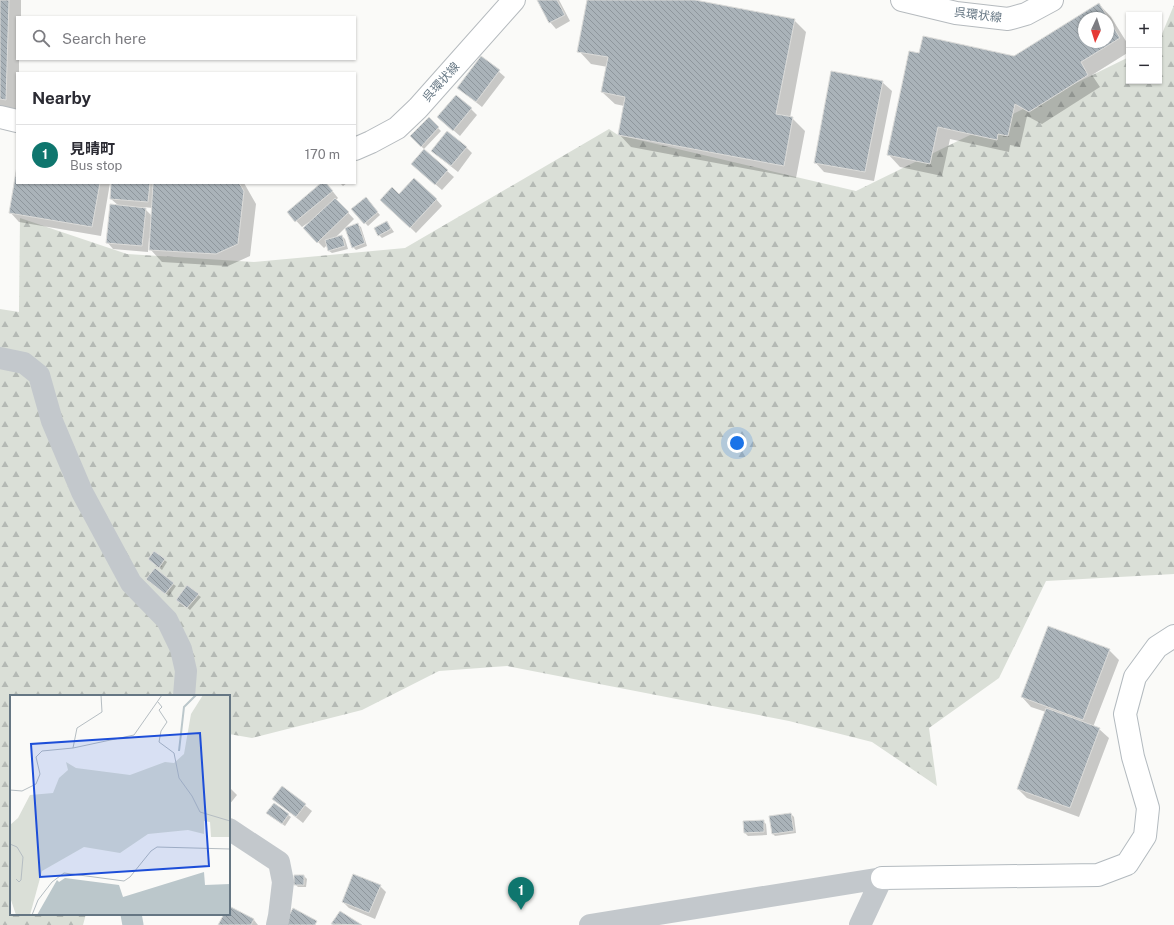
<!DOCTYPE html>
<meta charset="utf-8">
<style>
:root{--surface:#fff;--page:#f7f7f7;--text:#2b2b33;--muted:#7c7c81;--line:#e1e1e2;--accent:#0f766e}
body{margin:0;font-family:"Public Sans","Noto Sans JP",sans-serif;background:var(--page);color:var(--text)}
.controls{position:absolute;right:12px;top:12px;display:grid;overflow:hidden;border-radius:0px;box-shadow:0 1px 3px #0004}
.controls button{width:36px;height:36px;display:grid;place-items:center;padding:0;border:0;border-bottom:1px solid var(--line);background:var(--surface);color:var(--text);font:20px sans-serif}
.compass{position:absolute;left:1078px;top:12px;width:36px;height:36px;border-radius:50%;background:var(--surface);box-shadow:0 1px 3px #0004;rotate:184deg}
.you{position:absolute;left:737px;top:443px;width:14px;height:14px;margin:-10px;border:3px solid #fff;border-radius:50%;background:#1a73e8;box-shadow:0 0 0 6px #1a73e833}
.badge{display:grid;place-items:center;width:26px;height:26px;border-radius:50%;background:var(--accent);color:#fff;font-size:13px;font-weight:700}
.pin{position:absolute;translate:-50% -33px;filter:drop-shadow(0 1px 2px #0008)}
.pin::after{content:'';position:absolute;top:21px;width:14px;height:12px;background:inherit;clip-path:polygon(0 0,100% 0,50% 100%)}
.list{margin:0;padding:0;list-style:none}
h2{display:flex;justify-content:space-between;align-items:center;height:52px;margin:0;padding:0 16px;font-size:17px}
h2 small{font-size:13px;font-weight:400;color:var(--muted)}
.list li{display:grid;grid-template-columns:26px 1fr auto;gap:12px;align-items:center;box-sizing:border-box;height:60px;padding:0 16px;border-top:1px solid var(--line)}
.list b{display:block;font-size:15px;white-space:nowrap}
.list p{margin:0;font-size:13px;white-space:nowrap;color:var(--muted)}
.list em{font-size:13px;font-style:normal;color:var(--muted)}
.icon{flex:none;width:22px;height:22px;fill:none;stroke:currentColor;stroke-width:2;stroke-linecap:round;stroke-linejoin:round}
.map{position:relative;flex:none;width:1174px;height:925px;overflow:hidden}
.search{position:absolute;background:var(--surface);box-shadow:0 1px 3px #0004;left:16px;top:16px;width:340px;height:44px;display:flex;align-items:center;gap:10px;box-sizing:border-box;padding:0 14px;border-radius:0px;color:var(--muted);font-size:15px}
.panel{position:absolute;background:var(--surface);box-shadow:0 1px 3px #0004;left:16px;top:72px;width:340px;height:112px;border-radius:0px}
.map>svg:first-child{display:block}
</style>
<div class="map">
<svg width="1174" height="925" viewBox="0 0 1174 925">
<defs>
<pattern id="forest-firs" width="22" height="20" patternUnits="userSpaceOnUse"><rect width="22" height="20" fill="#dadfd7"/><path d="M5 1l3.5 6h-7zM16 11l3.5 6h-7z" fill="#b4b9b4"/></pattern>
<pattern id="building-back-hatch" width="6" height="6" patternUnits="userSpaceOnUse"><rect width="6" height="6" fill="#aab3b9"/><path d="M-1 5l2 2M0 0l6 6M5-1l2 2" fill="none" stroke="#8e969c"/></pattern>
</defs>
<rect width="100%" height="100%" fill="#fafaf8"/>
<path fill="url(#forest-firs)" d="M1174 5V574L1046 581 999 678 929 728 937 786 872 742 789 721 507 666 439 671 362 710 252 738 229 734V696H11V914H86L83 925H0V309L19 312 20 218 127 254 254 262 405 248 609 129 618 135 856 191 1129 57V81H1159V41Z"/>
<path fill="#0003" fill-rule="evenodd" d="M0 0H21V17H17V59H19V73H17V112L0 111Z
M538 0H559L570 21 556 29 550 22Z
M588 0H690L794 20 806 32 790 118H792L805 131 796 178 631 147 619 134 624 106 615 104 602 92 608 67 591 64 579 51Z
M1099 4 1111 17 1129 46V52L1092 75 1100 87 1042 124 1027 116 1020 147 1010 145 1009 152 950 139 942 176 900 167 888 154 920 54 1014 57ZM1084 18H1108V42H1084Z
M482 57 505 77 482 107 458 88Z
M882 82 892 91 874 181 824 172 815 162Z
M471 109 477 115 460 136 438 117Z
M429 119 441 131 424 149 411 136Z
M466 147 472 153 458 172 439 157Z
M424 151 454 177 442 190 419 170Z
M17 172V183H110L101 236 19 222 10 212Z
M112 183H244L256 204 250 256 228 266 162 262 150 249 151 238H149L148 252 113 249 107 242 119 206 111 199ZM143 207 153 208 152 216Z
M323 183H325L330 188 338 198 336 200 354 219 335 238 342 236 345 239 348 249 332 253 329 251 327 245 324 248 304 228 310 223 309 222 302 227 288 212Z
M340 183H347L343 186Z
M399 195 436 199 442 206 416 233 382 200Z
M368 201 380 215 368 226 353 210Z
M387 222 394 232 382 238 379 235Z
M358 225 361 227 367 246 356 250 353 247Z
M154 552 167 562 162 570 149 559Z
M150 582 173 584 176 586 169 596Z
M198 595 201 597 190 610 180 602Z
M1109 650 1119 660 1093 727 1099 729 1109 738 1079 817 1027 798 1018 789 1046 712 1031 707 1022 697Z
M229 787 237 795 229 805Z
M282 787 312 811 303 823 273 799Z
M274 804 291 817 285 826 270 816Z
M791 814 794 817 796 833 775 836 773 834Z
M763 821 766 824 767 835 748 836 745 833V822Z
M304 876 307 879 306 887H298L295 884Z
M380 886 386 892 375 919 349 908 343 902Z
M229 907 254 920 258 925H219L225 914H229Z
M340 912 360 925H333L332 924Z"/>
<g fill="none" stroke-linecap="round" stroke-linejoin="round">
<path stroke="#bbc7cb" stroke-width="21" d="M131 914 133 925"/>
</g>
<path fill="url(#building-back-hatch)" stroke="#dcdcda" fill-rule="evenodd" d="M0 0H9L6 100 0 99Z
M537 0H557L565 15 549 23Z
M587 0H695L795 19 776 114 793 117 784 166 618 135 625 97 601 92 608 57 577 52Z
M1099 3 1120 38 1081 62 1088 75 1029 112 1015 104 1008 136 998 134 997 140 938 127 930 164 887 155 909 51 919 53 923 36 1014 56ZM1084 18H1108V42H1084Z
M481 56 500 70 476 102 457 88Z
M831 71 883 81 865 172 814 163Z
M456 95 472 108 453 131 437 117Z
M429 117 439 127 421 147 410 136Z
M447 131 467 147 451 166 431 151Z
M424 149 448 170 435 185 411 164Z
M17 166V183H100L92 227 9 213Z
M414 178 437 199 410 228 380 200 392 187 399 194Z
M111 183H150L148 202 110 199Z
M153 183H239L244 191 238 244 216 254 149 250Z
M321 183H326L333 191 295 222 287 212Z
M366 197 378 212 364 224 351 209Z
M335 198 349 212 317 243 303 228Z
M110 204 146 208 142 246 106 243Z
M387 221 391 229 378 236 374 228Z
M358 223 365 243 352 248 345 228Z
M342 235 345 246 328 251 325 240Z
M154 551 165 559 159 568 148 559Z
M155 568 174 583 165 594 146 579Z
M187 585 199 594 187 608 176 600Z
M1048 626 1110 649 1083 720 1021 697Z
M1046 708 1100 728 1070 808 1017 789Z
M282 786 306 804 296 817 272 799Z
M274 803 289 814 282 824 266 813Z
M791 813 794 831 772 834 769 816Z
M764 820V832L744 833 743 821Z
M353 874 381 885 369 913 342 902Z
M294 875H304V885H294Z
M229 906 254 919 251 925H218L224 914H229Z
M293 908 317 921 315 925H284Z
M340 911 362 925 331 924Z"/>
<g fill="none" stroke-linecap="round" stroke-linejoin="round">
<g stroke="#b3babf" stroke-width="24">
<path id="secondary" d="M882 878 1098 875 1127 864 1145 836 1148 808 1133 757 1125 714 1135 677 1157 647 1174 636"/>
</g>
<g stroke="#b5babe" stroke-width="24">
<path id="primary" d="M902 0 956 13 1008 19 1026 14 1052 0
M0 117 17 121
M355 149 371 142 397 128 418 108 514 0"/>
</g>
<path stroke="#c3c8cc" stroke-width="22" d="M0 358 24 363 39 375 52 421 82 492 131 583 167 620 181 649 186 671 184 696
M229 829 279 862 283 882 279 916 277 925
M590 925 882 878
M860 925 882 878"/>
<use href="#secondary" stroke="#fff" stroke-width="22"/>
<use href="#primary" stroke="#fff" stroke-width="22"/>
</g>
<g text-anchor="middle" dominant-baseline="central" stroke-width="4" stroke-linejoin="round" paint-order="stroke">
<g font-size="12" fill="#657683" stroke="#fff">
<text transform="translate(978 15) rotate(7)">呉環状線</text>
<text transform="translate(441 82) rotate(-48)">呉環状線</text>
</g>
</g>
<g transform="translate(10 695)">
<rect width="220" height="220" fill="#fafaf8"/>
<path d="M193 0H220V142H201L200 127 194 126V139L178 135 138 139 110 158 74 152 32 176 20 220H6L0 202V130L8 123 20 100 43 98 49 83 58 75 56 67 66 73 120 80 155 67 164 68 174 59 181 19Z" fill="#dadfd7"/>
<path d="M194 177 195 190 220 189V220H27L47 185 49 187 55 183 109 190 113 202Z" fill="#bbc7cb"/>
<path fill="none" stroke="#bbc7cb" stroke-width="2" d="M169 56 174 12 186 0"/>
<path fill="none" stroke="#b5bdc2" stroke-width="1" d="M148 7 152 12 149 15 157 27 151 36 149 47 164 58 169 83 182 101 190 117 220 126M63 53 67 33 92 17 91 0M0 95 12 96 26 89 30 79 26 62 32 56 63 53 124 40 152 0M0 149 7 152 13 162 11 185 9 187 6 184M22 220 28 205 42 187 54 178 114 186 120 182 141 156 147 152 220 154"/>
<path fill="#1d4ed8" fill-opacity="0.15" stroke="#1d4ed8" stroke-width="2" d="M190 38 199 171 30 182 21 49Z"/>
<rect width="220" height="220" fill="none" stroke="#657683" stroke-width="2"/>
</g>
</svg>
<div class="controls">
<button>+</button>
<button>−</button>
</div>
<svg class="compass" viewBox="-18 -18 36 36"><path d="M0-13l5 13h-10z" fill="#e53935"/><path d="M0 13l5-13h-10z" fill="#7c7c81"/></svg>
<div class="you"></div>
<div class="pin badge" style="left:521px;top:910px">1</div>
<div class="search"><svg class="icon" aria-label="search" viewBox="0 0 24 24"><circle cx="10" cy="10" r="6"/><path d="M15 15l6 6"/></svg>Search here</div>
<section class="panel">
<h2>Nearby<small></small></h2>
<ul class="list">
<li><span class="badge">1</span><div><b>見晴町</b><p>Bus stop</p></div><em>170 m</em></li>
</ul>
</section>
</div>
